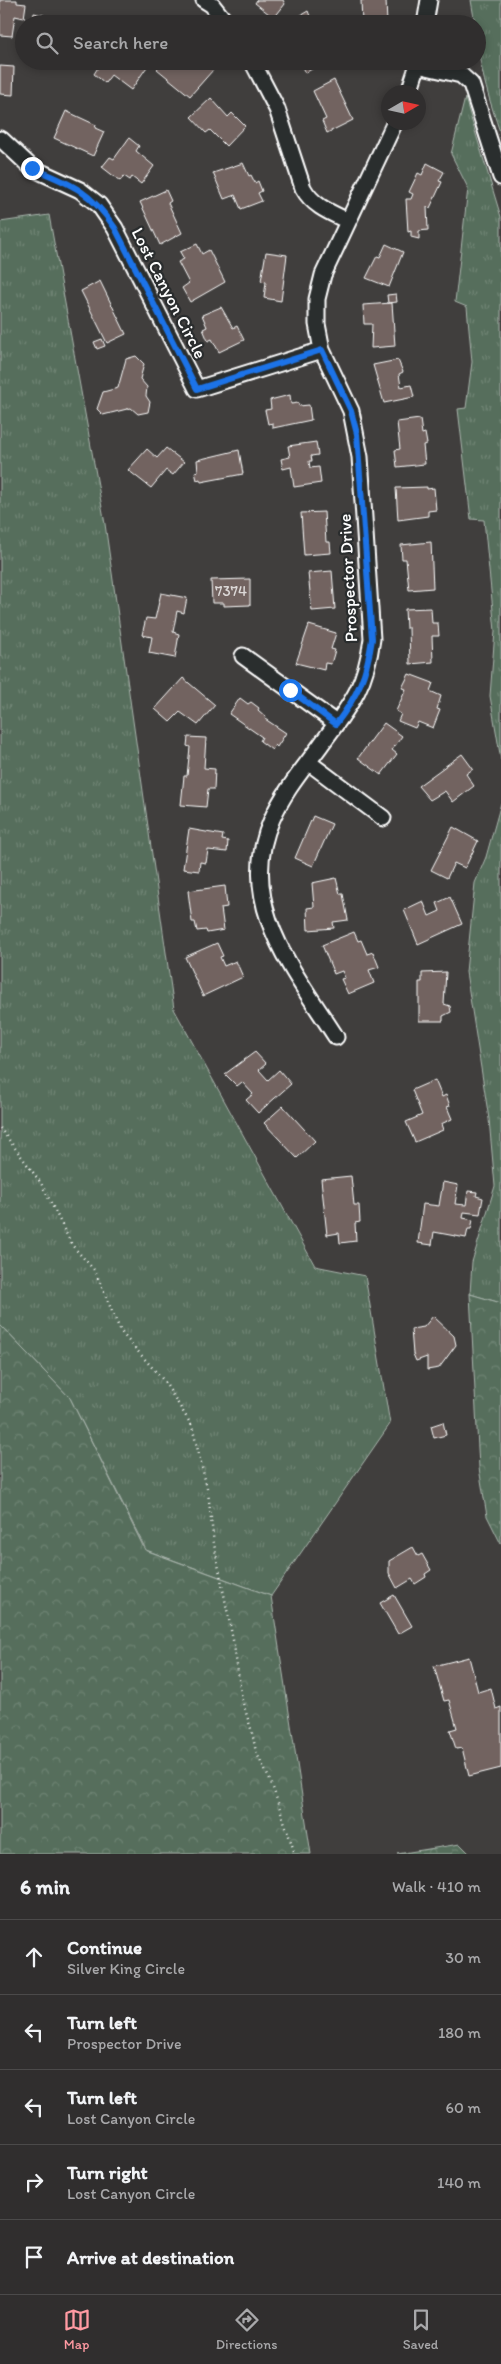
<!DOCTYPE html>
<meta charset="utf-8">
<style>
:root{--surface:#302e2e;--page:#383636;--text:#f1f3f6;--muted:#a8a8aa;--line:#4b4a4a;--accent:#ff9aa2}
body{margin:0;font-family:Itim,sans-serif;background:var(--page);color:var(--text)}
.compass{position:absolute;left:381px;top:85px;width:45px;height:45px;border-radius:50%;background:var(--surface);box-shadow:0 2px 8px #0003;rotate:81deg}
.stop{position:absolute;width:15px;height:15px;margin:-11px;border:4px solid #1a73e8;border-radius:50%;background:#fff}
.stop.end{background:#1a73e8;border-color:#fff;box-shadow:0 1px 5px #0008}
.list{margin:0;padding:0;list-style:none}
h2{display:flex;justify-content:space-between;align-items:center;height:65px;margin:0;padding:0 20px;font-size:21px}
h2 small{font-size:16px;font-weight:400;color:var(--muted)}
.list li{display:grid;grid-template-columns:32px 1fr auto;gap:15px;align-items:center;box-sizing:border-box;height:75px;padding:0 20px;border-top:1px solid var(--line)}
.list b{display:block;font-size:19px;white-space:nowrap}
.list p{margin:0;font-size:16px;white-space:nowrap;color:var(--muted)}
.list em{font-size:16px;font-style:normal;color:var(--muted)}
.icon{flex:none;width:28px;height:28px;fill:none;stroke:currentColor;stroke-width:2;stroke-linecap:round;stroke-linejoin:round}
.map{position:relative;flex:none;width:501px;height:1854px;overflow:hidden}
.search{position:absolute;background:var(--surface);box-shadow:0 2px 8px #0003;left:15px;right:15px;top:15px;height:55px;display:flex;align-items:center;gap:12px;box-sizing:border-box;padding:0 18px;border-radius:28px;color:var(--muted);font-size:19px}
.sheet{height:440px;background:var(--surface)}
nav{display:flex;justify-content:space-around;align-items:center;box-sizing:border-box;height:70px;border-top:1px solid var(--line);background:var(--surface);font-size:14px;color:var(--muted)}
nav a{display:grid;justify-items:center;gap:2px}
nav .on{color:var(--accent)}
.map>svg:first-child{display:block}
</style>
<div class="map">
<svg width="501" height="1854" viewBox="0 0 501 1854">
<defs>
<pattern id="grass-tufts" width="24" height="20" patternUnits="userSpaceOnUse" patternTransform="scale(1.25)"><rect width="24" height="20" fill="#566e5c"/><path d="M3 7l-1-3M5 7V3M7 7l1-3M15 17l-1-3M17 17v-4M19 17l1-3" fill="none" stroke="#6f8474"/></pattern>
<pattern id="forest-crowns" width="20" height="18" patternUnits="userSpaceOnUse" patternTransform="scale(1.25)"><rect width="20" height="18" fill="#566e5c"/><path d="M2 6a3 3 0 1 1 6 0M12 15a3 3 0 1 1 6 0" fill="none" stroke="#6f8474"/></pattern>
</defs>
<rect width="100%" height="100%" fill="#403e3d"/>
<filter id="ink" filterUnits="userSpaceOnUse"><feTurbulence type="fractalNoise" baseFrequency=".02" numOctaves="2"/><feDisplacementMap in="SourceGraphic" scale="10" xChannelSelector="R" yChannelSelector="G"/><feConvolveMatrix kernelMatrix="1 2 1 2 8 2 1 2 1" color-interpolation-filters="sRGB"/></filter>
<g filter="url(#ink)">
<path fill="url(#grass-tufts)" stroke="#aab6ae" d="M471 0H501V135C489 99 477 63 477 24H475Z
M465 98 501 217V760L490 696 495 631 484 520 471 519 458 409 466 408 472 362 467 307 455 302 468 188 451 154Z
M49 215 105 524 174 1009 315 1266 365 1276 390 1424 271 1596 146 1550 70 1398 0 1325V222Z
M501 803V1303L470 1294 472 1262 495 1186 489 1119 466 972 475 883 486 857Z"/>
<path fill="url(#forest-crowns)" stroke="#aab6ae" d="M470 1294 501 1303V1544L487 1516 479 1468Z
M0 1325 70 1398 145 1550 271 1596 311 1854H0Z
M460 1844 470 1854H397Z"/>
<path fill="#726460" stroke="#fff" d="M0 0H17V3L26 4 24 18 15 16 12 36 0 35Z
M257 0H283L285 4 274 18 255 3Z
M361 0H386L387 24H362Z
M308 11 313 24H298L296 18Z
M34 13 44 15 43 22 33 21Z
M102 61H151L131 90 111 75 105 83 94 74Z
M164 61H203L213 70 190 96 157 69Z
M299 61H326L305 73Z
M0 66 14 67 13 95 0 94Z
M334 80 353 120 327 133 322 121 326 119 313 91Z
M211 98 228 117 232 113 245 126 226 146 210 130 206 133 191 117Z
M66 111 96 125 95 128 104 132 93 156 54 138Z
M129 138 139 146 136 151 154 166 141 184 132 177 130 180 124 176 120 181 102 167 110 157 114 159Z
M243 163 249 176 251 175 255 183 258 181 262 191 258 193 262 201 241 209 235 195 224 199 213 173Z
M427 163 444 172 439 181 442 182 430 208 427 207 428 230 419 231V239L411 237V231L408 232 406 199H411L413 194 409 192 418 173 422 175Z
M166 190 171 201 168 203 182 233 160 245 140 202Z
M197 244 202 254 209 250 225 282 190 302 182 288 189 283 178 262 184 259 180 252Z
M386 244 403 252 389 287 366 278 377 256 380 257Z
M266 252 287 255 281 301 264 298 266 282 261 281Z
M100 281 126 334 107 343 81 291Z
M396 294 397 302 388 303 387 295Z
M392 303 395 346 371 348 372 324H364L363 305Z
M221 307 233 328 237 326 244 340 219 352 212 339 208 341 203 329 207 327 202 315Z
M102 339 105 346 97 349 94 342Z
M136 356 144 364 140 379 147 387 146 396 150 402 148 412 138 414 131 408 103 415 97 409 103 392 118 388 126 359Z
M398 360 403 372 399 374 401 387 411 385 414 397 384 403 373 365Z
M290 395 291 404 298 403 299 406 309 405 311 420 273 428V423L268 424 265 410 271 409 270 400Z
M420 419 422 434 425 433 427 444 423 445 425 464 397 467 395 450 400 449 397 422Z
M316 442 318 455 311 456 312 461H309L310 468 319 467 321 483 294 487 291 467 283 469 281 459 290 457 288 446Z
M166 448 184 462 173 475 166 470 151 488 128 470 147 449 157 458Z
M239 450 243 474 201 482 200 479 197 480 195 472 198 471 197 460Z
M427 487V489L434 488 436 510 428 511V516L398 520 396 488Z
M324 512 326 542H330L331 553 304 555 301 513Z
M431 542 433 588 409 590 406 559H402L401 545Z
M332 571 335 609 312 611 308 573Z
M250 579V605L224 606V603H212L211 580Z
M161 593 187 598 184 613 177 611 173 632 179 634 175 658 149 653 152 637 142 635 146 618 155 619Z
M431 608 432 623H438L439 636H432L433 662 410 664 409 628H406L405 609Z
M309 625 336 633 331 649 335 650 331 664 325 663 324 670 296 663Z
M409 674 433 683 430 691 441 696 437 709 440 710 433 728 418 722 415 728 398 721 401 714 396 711 406 689 402 688Z
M183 678 215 705 198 725 180 712 170 722 155 709Z
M240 698 248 704 251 702 259 708 258 710 266 717 265 719 286 733 277 747 275 745 272 750 260 741 262 737 229 714Z
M384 723 402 736 392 750 397 754 381 775 358 758Z
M188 737 206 738 204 768 215 769 214 789H208L206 807 181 805 184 776H187L190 747 187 746Z
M462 754 473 769 466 774 474 786 453 802 445 791 430 800 418 786Z
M313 816 332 824 313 866 295 858Z
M453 827 478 841 465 868 454 863 447 878 431 870Z
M189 829 223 835 222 840 228 841 227 852 208 850 206 863 200 862 199 871 183 869Z
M336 878 340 894H343L348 920 333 922 334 928 308 930 307 908 314 907 312 883Z
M225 886 227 907 221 908 224 930 207 933 206 930 197 931 195 922H192L188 891Z
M450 897 462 924 418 944 404 910 423 901 429 916 440 911 437 903Z
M354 932 358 941 361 940 367 954 373 952 379 967 369 970 374 983 348 994 341 979 345 978 342 971 334 974 322 945Z
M217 943 223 956 220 957 224 966 236 961 243 977 203 996 185 957Z
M446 972 444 1004 450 1006 451 1012 443 1016V1021H419V982H422V973Z
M255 1052 266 1064 259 1070 268 1080 279 1070 291 1084 258 1113 246 1100 253 1094 242 1082 237 1086 225 1074Z
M435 1080 442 1097 446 1095 450 1106 447 1107 452 1119 441 1124 443 1130 415 1142 406 1122 422 1115 412 1090Z
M283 1106 315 1141 297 1158 264 1123Z
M351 1176 354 1205H359L360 1222 355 1223 356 1241 340 1243 339 1233 327 1235 321 1179Z
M443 1182 458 1185 455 1204 466 1205 468 1191 477 1192 476 1196 483 1198 480 1214 464 1212 463 1218 473 1220 471 1229H468L466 1238 434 1232 432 1245 418 1243 423 1204 439 1206Z
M433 1316 454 1336 456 1345 439 1368 427 1370V1357L416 1361 413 1354 411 1329 424 1327Z
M443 1422 446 1435 434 1438 431 1426Z
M413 1547 418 1556 422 1554 431 1570 425 1574 426 1577 415 1584 412 1579 397 1588 389 1573V1561Z
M394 1595 412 1626 398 1634 380 1603Z
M469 1657 478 1692 491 1688 496 1709 501 1707V1768L469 1776 462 1748 456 1749 450 1730 457 1728 449 1700 444 1701 434 1666Z"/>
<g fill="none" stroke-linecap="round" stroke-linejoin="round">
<g stroke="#fff" stroke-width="19">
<path id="minor" d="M204 0 212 5 227 24
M425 24 429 0
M252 61 277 109 303 188C313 206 329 212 348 221
M418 65 461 75 471 84 501 177
M409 92 419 61
M1 139 32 168 80 190 99 205 115 228 197 389 322 350
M243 656 336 723
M308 762 383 818
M336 1037C294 971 235 902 272 819 283 793 303 769 320 746 349 706 365 690 372 639L360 457 351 411 322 350 317 324V299L323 275 395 122"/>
</g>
<path stroke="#fff" stroke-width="2.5" stroke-dasharray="1 4" stroke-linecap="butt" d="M0 1128 41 1183 72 1245 95 1271 121 1332 164 1381 192 1426 208 1492 214 1544 234 1645 242 1700 252 1732 256 1752 271 1782 295 1854"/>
<use href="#minor" stroke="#2a2d2e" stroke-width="15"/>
</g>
</g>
<g fill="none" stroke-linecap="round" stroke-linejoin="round" filter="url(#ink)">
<path stroke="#1a73e8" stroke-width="6" d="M32 168C72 184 90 191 115 228L197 389 322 350 351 411 357 434 372 639C367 674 358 695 336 724L290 690"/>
</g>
<g text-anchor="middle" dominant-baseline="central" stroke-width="4.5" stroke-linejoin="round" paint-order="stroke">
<g font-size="15" fill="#dcd8d7">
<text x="231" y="591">7374</text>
</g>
<g font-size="18" fill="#fff" stroke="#2a2d2e">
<text transform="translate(169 293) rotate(63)">Lost Canyon Circle</text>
<text transform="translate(348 578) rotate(-93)">Prospector Drive</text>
</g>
</g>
</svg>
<svg class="compass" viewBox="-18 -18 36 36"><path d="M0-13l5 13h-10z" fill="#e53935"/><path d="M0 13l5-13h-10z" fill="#a8a8aa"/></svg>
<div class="stop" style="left:290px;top:690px"></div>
<div class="stop end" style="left:32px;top:168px"></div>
<div class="search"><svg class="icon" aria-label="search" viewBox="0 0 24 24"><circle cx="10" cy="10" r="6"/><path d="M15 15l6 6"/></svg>Search here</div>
</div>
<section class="sheet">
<h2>6 min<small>Walk · 410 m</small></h2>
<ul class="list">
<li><svg class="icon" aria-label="ahead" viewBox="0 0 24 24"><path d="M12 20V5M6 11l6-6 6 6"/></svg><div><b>Continue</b><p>Silver King Circle</p></div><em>30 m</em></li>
<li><svg class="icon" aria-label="left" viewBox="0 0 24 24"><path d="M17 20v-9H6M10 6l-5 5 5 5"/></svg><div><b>Turn left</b><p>Prospector Drive</p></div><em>180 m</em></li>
<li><svg class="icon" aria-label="left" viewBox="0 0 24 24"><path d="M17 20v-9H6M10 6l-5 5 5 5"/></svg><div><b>Turn left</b><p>Lost Canyon Circle</p></div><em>60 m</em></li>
<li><svg class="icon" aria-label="right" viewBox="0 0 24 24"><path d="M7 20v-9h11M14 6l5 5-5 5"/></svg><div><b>Turn right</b><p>Lost Canyon Circle</p></div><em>140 m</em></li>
<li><svg class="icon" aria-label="arrive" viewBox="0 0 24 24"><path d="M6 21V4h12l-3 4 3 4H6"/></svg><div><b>Arrive at destination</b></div></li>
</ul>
</section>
<nav>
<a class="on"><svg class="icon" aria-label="map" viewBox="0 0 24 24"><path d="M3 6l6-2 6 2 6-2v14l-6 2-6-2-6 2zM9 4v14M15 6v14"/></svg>Map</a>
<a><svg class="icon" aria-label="directions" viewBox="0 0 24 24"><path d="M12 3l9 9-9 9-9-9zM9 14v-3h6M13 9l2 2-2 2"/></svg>Directions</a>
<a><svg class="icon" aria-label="saved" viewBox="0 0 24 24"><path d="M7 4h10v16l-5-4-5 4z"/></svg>Saved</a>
</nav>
